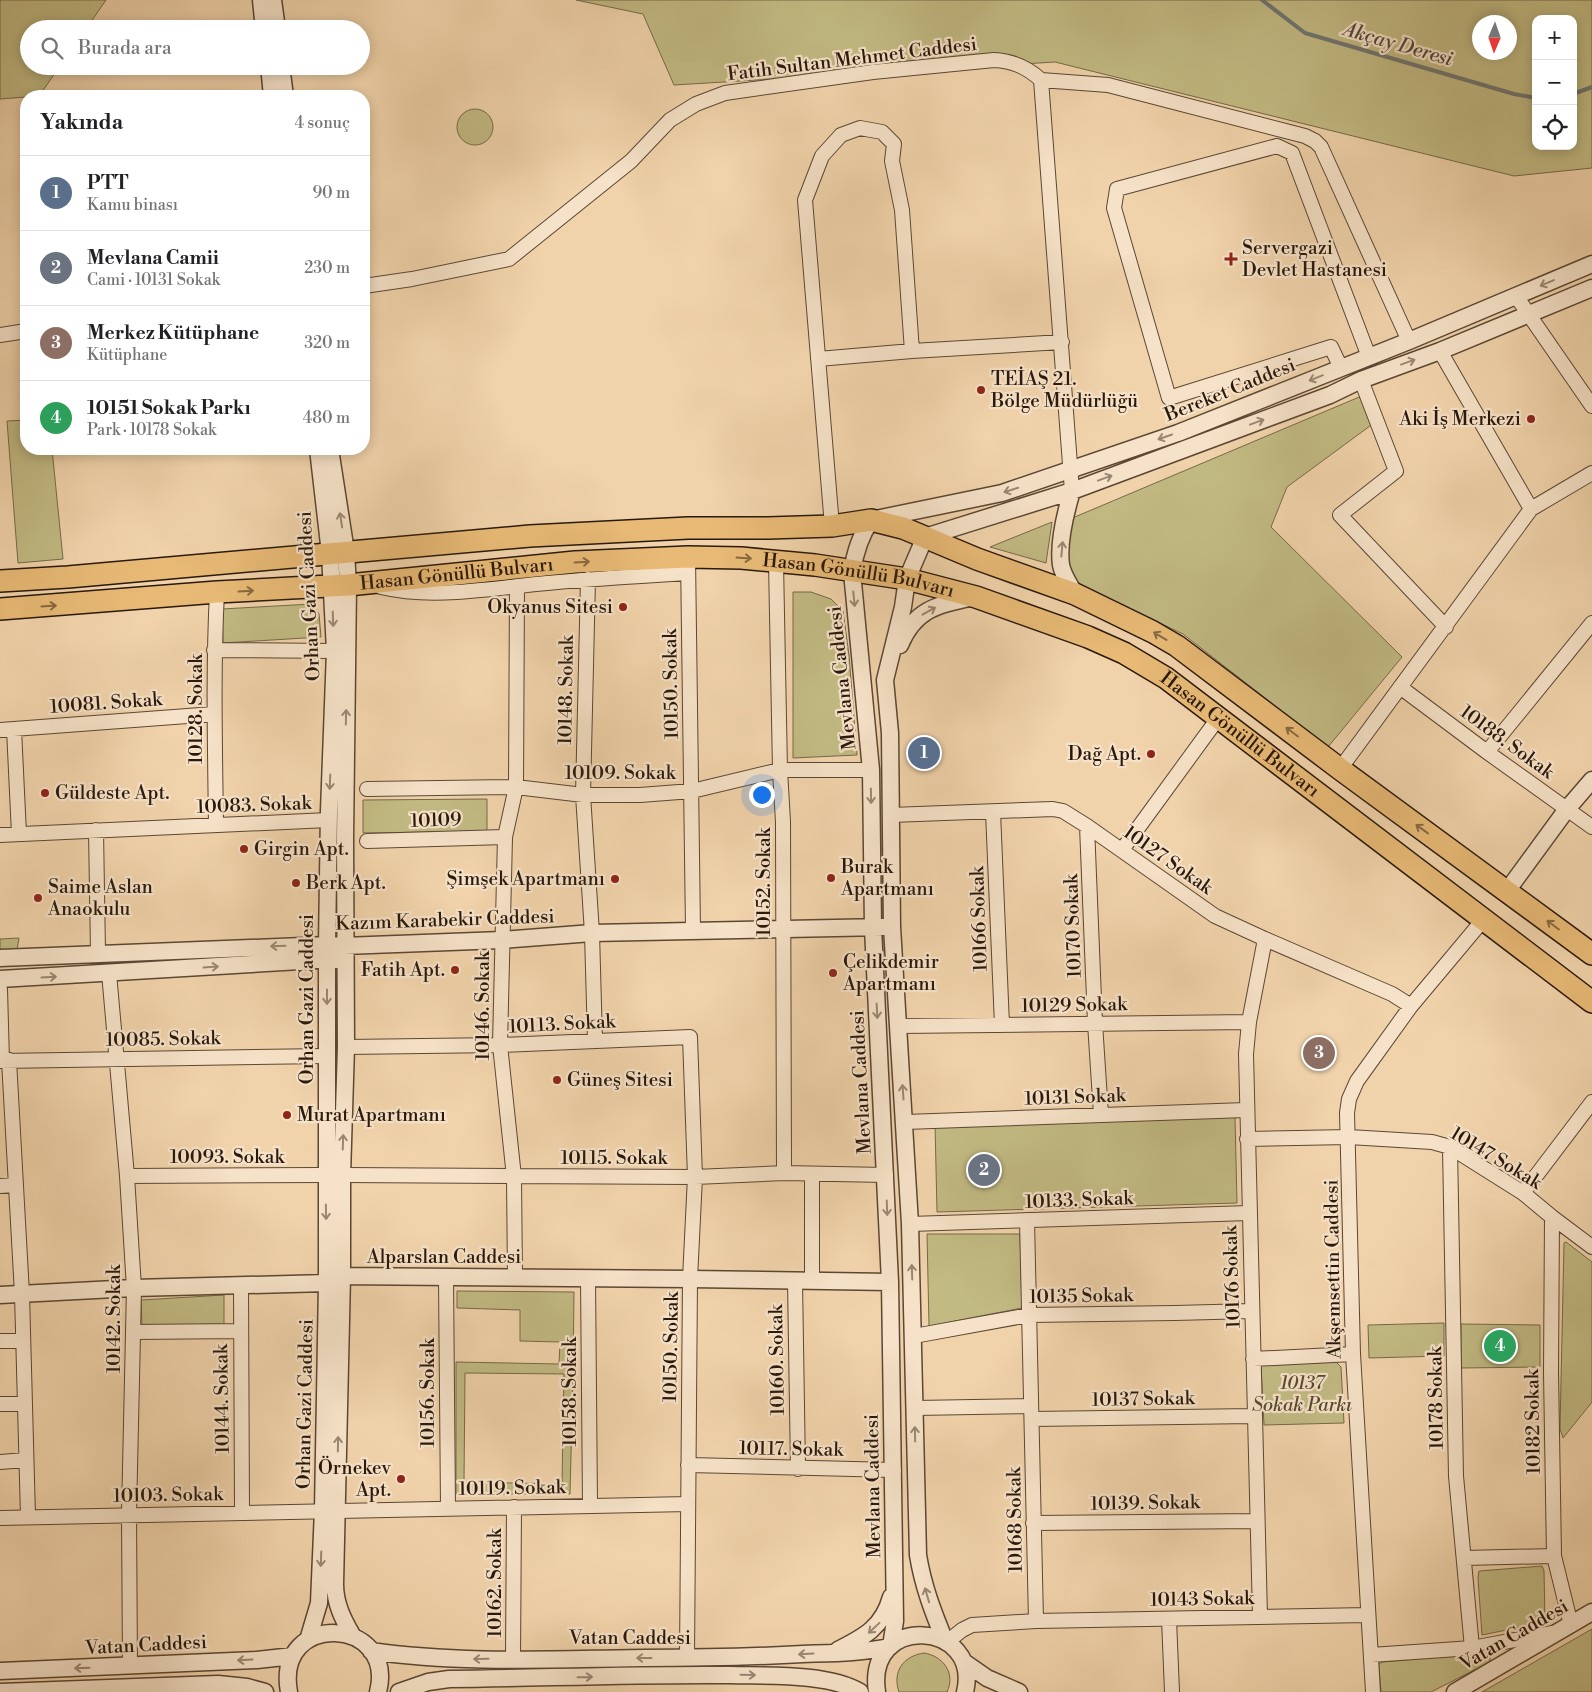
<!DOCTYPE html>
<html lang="tr">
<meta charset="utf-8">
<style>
:root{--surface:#fff;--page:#f2f2f2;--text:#202124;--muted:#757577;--line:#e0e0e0;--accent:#1a73e8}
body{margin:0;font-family:"Libre Bodoni",serif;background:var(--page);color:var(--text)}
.controls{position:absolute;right:15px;top:15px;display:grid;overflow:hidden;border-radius:10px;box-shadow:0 2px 12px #0003}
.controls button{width:45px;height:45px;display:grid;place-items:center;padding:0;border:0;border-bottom:1px solid var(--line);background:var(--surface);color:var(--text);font:25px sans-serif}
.compass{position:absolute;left:1472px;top:15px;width:45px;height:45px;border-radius:50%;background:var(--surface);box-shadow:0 2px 12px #0003;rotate:182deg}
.you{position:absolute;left:761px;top:794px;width:18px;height:18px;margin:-12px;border:4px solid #fff;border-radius:50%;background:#1a73e8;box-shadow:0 0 0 8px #1a73e833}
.badge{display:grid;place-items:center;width:32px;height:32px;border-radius:50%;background:var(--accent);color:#fff;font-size:16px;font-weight:700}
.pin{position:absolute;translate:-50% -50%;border:2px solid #fff;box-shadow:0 1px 5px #0006}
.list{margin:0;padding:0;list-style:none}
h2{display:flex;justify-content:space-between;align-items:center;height:65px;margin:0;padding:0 20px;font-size:21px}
h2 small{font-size:16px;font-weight:400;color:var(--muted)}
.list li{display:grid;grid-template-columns:32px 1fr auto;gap:15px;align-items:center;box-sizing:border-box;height:75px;padding:0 20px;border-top:1px solid var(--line)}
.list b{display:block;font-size:19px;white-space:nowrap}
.list p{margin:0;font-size:16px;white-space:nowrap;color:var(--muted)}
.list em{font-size:16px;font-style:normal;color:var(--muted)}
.icon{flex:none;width:28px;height:28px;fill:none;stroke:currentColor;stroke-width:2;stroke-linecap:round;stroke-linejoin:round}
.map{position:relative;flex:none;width:1592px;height:1692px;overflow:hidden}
.search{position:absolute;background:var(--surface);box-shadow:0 2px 12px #0003;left:20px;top:20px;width:350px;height:55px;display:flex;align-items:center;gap:12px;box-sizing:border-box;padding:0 18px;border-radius:28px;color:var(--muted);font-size:19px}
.panel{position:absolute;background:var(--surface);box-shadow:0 2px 12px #0003;left:20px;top:90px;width:350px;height:365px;border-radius:20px}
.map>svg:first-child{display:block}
</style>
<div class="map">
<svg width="1592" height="1692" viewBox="0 0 1592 1692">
<rect width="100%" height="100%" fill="#f1d3ab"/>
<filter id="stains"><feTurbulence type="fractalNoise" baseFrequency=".004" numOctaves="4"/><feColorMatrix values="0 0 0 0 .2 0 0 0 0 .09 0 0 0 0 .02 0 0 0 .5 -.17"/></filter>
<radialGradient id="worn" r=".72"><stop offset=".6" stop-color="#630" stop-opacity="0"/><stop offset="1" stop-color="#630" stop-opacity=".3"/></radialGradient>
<path fill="#c2ba83" stroke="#766948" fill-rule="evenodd" d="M0 0H106L86 29H29V66H60L39 96 0 99Z
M576 0H1592V168L1514 176 1055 62 674 85 643 14ZM1536 19H1573V146H1536ZM1480 22H1510V52H1480Z
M457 127a18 18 0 1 1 36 0a18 18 0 1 1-36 0Z
M1364 395 1374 423 1287 487 1271 527 1402 657 1328 747 1183 634 1063 577 1070 519Z
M26 420V449H52L63 559 18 563 7 421Z
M1052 522 1046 563 990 547Z
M793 592H811L831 599 843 611 849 655 857 755 793 758Z
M312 604 319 614 321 637 223 643 222 609Z
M487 799V831L363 833V800Z
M19 938 17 950 0 951V939Z
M1235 1117 1237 1203 937 1212 935 1124Z
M927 1234H1020L1022 1308 929 1326Z
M1566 1242 1592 1262V1402L1563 1438 1560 1429 1564 1243Z
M457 1291 574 1292 573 1374 570 1494H456V1362L559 1364 560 1342 520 1341V1310L457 1308ZM465 1373 564 1374 562 1484 464 1482Z
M224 1295V1327L142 1326 141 1300Z
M1444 1323V1356L1369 1358 1368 1325Z
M1461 1324 1540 1325V1367L1461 1368Z
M1336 1362 1341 1367 1344 1423 1264 1425 1261 1365Z
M1542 1566 1544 1571 1545 1622 1482 1635 1478 1578 1479 1571Z
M1592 1629V1692H1482Z
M924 1653C943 1656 956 1673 947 1692H899C892 1672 903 1656 924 1653Z
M1483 1653 1490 1657V1662L1431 1692H1381L1379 1667V1664L1382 1662Z"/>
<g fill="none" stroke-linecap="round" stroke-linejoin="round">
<path stroke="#707671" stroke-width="4" d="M1262 0 1305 33 1514 94 1536 98
M1573 94 1592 87"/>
<g stroke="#5b4734" stroke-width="16">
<path id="minor" d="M364 286 412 279 509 259 631 161 670 120 696 104 725 93 873 72 994 60C1013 61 1027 67 1041 80
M1516 296 1592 406
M0 335 26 331
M1440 351 1531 509
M818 359 912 351 1062 342
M1341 368 1331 347 1169 398 1114 208 1117 189 1277 146 1292 153 1369 357
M1361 380 1396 471 1340 515 1446 627
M1072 491 1041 80 1108 85 1305 136 1315 141 1321 147 1409 341
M832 526 805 200 822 156 841 135 860 128 882 132 894 144 892 161 902 210 912 351
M688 557 693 930
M776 562 780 770 783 822 784 1173
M588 579 583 795 592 933 595 1041
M381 587C431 599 486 589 536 584 587 579 637 576 688 573
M214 650 335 651
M1400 687 1487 752 1592 827
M14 729 19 834
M0 730 214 714
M1487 752 1592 623
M1340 769 1531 509 1592 473
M367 789 516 787 583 795H640L692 791 780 770H871
M993 812 1002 1025
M891 815 1053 809 1063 811 1087 826 1215 916 1265 939 1392 994 1411 1006
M216 825C215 747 213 670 217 592
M1087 826 1095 1023 1101 1115
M96 830 98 953
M0 835 329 820
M367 841 505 837
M1122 850 1219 717
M109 973 127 1176 134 1288 129 1514 130 1666
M0 989 2 1061
M899 1026 1249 1022
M346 1047 500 1045 690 1037 695 1177 690 1279 687 1658
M9 1060 22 1294 28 1517
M1 1061 326 1056
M905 1122 1246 1110
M1247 1139 1349 1137 1432 1142 1450 1147 1523 1193 1552 1217 1592 1247
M1450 1147 1456 1476 1472 1648
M342 1175 695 1177 784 1173 886 1175
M127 1176 326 1175
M0 1186 16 1185
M1523 1193 1592 1102
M1552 1217 1551 1372 1554 1556 1571 1625
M1027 1220 1036 1621
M910 1224 1249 1213
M446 1278 448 1508
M515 1278 514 1177 500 1045 505 837 516 787 517 586
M588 1278 590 1505
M795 1281 798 1469
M812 1281V1175
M241 1285 242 1512
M134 1332 240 1331
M914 1336 1029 1315 1175 1313 1251 1311
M0 1341H23
M1253 1359 1353 1354
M0 1404H25
M915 1408 1031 1406
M1032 1419 1254 1416
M0 1462 26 1460
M688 1465 894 1470
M0 1518 688 1504
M1033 1523 1257 1521
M1464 1558 1554 1556
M1260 1616 1246 1054 1249 1022 1265 939
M1169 1619 1172 1692
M947 1642 962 1630 972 1625 1036 1621 1368 1615
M1371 1655 1472 1648 1552 1633
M513 1659 514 1507
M1373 1692 1353 1354 1347 1113 1349 1099 1357 1081 1411 1006 1483 920"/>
</g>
<g stroke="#5b4734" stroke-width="19">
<path id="tertiary" d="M261 0 264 29
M273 0 277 29
M269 66 272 96
M281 66 285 96
M330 449 346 552 348 585 345 839 346 1047 342 1175V1276L335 1584C335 1604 343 1619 352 1635
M1072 491C1066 511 1058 544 1061 565 1063 576 1070 585 1075 594
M900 645C915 609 937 605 973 597
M1507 891 1567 809 1592 780
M0 958 327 945 344 946 502 940 592 933 884 927
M0 979 317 960H337
M0 1295 134 1288 327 1283 342 1276 690 1279 890 1282
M308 1640 319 1603 323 1510 327 1283V945L329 811 335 651 330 553 318 449
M945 1641C933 1612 923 1586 918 1555L910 1224 892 927 890 733 885 680 903 607 907 579 925 537 1072 491 1330 395 1361 380 1440 351 1592 288
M891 1646 895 1621 890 1282 873 928 871 770 852 572C855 552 860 536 871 520L1002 493 1178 433 1409 341 1592 264
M838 1650C864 1637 883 1627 891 1597
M371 1651C461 1664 553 1659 644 1658 697 1658 750 1657 803 1654 832 1653 861 1653 889 1647
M964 1662 987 1678 1019 1692
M0 1671 257 1660 293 1656
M0 1692 218 1684 247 1687 265 1692
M289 1692C274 1610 397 1617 378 1692
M399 1692 428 1682 449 1679C542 1678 636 1674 730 1675 767 1676 828 1673 860 1692
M877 1692C865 1612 982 1621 965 1692
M1455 1692 1592 1612"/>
</g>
<g stroke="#29180c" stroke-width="24">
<g id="primary">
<path d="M0 581 68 577 530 536 688 528H768L832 526 871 520 903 528 977 559 1075 594 1153 632 1177 646 1340 769 1592 954"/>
<path id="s1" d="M0 609 217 592 348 585 575 562 688 557 741 558 815 565 907 579 976 597 1088 637 1124 653 1166 678 1592 1002"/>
</g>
</g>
<use href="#minor" stroke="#f6e2c8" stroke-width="14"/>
<use href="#tertiary" stroke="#f6e2c8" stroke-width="16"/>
<use href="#primary" stroke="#e8ba76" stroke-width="21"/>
</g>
<defs><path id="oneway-shaft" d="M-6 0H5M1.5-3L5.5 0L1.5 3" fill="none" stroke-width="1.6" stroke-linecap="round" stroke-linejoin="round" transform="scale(1.25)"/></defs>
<g stroke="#9a8773">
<use href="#oneway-shaft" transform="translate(1547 283) rotate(157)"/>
<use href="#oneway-shaft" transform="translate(1408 362) rotate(-20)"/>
<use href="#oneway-shaft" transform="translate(1316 378) rotate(158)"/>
<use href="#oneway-shaft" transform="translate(1257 422) rotate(-20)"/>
<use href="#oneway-shaft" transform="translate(1165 437) rotate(161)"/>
<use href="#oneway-shaft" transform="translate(1105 478) rotate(-20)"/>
<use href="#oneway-shaft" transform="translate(1011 490) rotate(162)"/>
<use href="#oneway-shaft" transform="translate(341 520) rotate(-99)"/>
<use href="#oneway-shaft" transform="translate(1062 549) rotate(-85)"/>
<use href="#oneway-shaft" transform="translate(854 599) rotate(84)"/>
<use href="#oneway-shaft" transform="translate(929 611) rotate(-29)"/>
<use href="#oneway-shaft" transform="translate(333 619) rotate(88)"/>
<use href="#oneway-shaft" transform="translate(346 717) rotate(-89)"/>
<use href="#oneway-shaft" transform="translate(330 782) rotate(92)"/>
<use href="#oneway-shaft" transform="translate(871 796) rotate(89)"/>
<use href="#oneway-shaft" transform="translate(278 946) rotate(178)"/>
<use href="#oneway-shaft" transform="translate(211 967) rotate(-4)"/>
<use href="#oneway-shaft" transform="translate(49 977) rotate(-3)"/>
<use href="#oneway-shaft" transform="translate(327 997) rotate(90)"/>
<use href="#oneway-shaft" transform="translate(877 1011) rotate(87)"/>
<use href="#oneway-shaft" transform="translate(903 1092) rotate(-94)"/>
<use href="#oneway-shaft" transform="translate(343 1142) rotate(-88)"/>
<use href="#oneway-shaft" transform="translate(887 1208) rotate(88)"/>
<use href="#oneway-shaft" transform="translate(326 1212) rotate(89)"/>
<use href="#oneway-shaft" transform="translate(912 1272) rotate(-92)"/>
<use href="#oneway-shaft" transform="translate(915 1434) rotate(-91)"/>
<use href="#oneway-shaft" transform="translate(338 1444) rotate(-89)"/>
<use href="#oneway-shaft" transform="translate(321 1559) rotate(92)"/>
<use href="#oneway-shaft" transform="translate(927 1595) rotate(-106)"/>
<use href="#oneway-shaft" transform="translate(874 1628) rotate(137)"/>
<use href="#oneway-shaft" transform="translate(806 1654) rotate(177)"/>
<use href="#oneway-shaft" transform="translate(644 1658) rotate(180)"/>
<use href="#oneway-shaft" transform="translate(481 1659) rotate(179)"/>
<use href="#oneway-shaft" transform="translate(245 1660) rotate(177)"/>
<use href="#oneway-shaft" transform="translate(82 1668) rotate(178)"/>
<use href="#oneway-shaft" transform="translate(748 1675) rotate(1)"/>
<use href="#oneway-shaft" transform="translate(585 1677) rotate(-1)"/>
</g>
<g stroke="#886941">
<use href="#oneway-shaft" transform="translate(744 558) rotate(4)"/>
<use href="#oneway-shaft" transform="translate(582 562) rotate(-3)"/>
<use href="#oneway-shaft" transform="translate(246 591) rotate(-3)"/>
<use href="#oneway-shaft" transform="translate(49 606) rotate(-4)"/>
<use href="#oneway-shaft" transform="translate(1160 636) rotate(-149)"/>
<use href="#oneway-shaft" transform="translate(1292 732) rotate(-143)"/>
<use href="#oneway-shaft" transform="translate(1422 829) rotate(-144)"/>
<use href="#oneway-shaft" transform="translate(1553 925) rotate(-143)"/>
</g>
<g fill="#8f2418" stroke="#f6e2c8" stroke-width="2">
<path d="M1228.5 251.5h5v5h5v5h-5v5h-5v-5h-5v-5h5z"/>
<circle cx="981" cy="390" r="5"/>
<circle cx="1531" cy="419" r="5"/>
<circle cx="623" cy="607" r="5"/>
<circle cx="1151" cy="754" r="5"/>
<circle cx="45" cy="793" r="5"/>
<circle cx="244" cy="849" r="5"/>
<circle cx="831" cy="878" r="5"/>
<circle cx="615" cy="879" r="5"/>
<circle cx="296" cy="883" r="5"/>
<circle cx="38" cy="898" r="5"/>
<circle cx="455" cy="970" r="5"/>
<circle cx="833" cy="973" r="5"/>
<circle cx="557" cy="1080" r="5"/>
<circle cx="287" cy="1115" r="5"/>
<circle cx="401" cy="1479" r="5"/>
</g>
<g text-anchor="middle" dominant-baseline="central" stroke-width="4.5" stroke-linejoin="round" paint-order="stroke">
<g font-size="19" fill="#29180c" stroke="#f6e2c8">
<text transform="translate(852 59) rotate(-7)">Fatih Sultan Mehmet Caddesi</text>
<text transform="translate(1230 390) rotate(-22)">Bereket Caddesi</text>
<text stroke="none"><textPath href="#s1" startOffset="458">Hasan Gönüllü Bulvarı</textPath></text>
<text stroke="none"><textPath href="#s1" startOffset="862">Hasan Gönüllü Bulvarı</textPath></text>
<text transform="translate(309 596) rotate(-93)">Orhan Gazi Caddesi</text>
<text transform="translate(842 678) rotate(-96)">Mevlana Caddesi</text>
<text transform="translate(671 684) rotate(-91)">10150. Sokak</text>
<text transform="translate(566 690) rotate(-89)">10148. Sokak</text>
<text transform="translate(106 703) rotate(-4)">10081. Sokak</text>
<text transform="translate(196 709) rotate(-90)">10128. Sokak</text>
<text stroke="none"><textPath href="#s1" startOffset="1282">Hasan Gönüllü Bulvarı</textPath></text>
<text transform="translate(1507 742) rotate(36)">10188. Sokak</text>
<text x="620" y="773">10109. Sokak</text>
<text transform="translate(254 805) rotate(-2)">10083. Sokak</text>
<text transform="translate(436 820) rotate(-2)">10109</text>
<text transform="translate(1168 860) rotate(35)">10127 Sokak</text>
<text transform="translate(764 882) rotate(-90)">10152. Sokak</text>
<text transform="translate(979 919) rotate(-92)">10166 Sokak</text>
<text transform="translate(445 920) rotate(-2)">Kazım Karabekir Caddesi</text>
<text transform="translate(1073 926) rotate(-92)">10170 Sokak</text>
<text transform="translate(307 999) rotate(-90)">Orhan Gazi Caddesi</text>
<text transform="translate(1074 1005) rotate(-1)">10129 Sokak</text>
<text transform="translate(483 1006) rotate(-90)">10146. Sokak</text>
<text transform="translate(562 1024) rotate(-3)">10113. Sokak</text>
<text transform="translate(163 1039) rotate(-1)">10085. Sokak</text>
<text transform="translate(861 1082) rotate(-93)">Mevlana Caddesi</text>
<text transform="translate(1075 1097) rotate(-2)">10131 Sokak</text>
<text x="227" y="1157">10093. Sokak</text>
<text x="614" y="1158">10115. Sokak</text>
<text transform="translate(1496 1158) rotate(31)">10147 Sokak</text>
<text transform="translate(1079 1200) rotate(-2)">10133. Sokak</text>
<text x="444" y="1257">Alparslan Caddesi</text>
<text transform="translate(1333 1269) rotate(-91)">Akşemsettin Caddesi</text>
<text transform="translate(1232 1277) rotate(-92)">10176 Sokak</text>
<text transform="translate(1081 1296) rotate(-1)">10135 Sokak</text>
<text transform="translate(114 1319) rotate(-90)">10142. Sokak</text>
<text transform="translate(671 1347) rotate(-89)">10150. Sokak</text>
<text transform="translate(777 1360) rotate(-91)">10160. Sokak</text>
<text transform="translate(570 1392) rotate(-90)">10158. Sokak</text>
<text transform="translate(428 1393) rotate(-90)">10156. Sokak</text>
<text transform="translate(1436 1398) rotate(-91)">10178 Sokak</text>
<text transform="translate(222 1399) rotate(-91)">10144. Sokak</text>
<text transform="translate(1143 1399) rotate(-1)">10137 Sokak</text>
<text transform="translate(305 1404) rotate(-89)">Orhan Gazi Caddesi</text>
<text transform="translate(1533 1422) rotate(-91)">10182 Sokak</text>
<text transform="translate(791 1449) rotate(1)">10117. Sokak</text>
<text transform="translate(873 1486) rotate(-91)">Mevlana Caddesi</text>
<text transform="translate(512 1488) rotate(-1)">10119. Sokak</text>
<text transform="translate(168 1495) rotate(-1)">10103. Sokak</text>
<text transform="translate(1145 1503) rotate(-1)">10139. Sokak</text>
<text transform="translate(1015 1520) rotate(-91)">10168 Sokak</text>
<text transform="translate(495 1583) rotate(-90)">10162. Sokak</text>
<text transform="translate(1202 1599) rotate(-1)">10143 Sokak</text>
<text transform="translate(1514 1635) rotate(-30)">Vatan Caddesi</text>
<text x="630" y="1638">Vatan Caddesi</text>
<text transform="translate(146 1645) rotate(-3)">Vatan Caddesi</text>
</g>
<g font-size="19" fill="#29180c" stroke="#f6e2c8" text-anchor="start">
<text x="1242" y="248">Servergazi<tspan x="1242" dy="22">Devlet Hastanesi</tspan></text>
<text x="991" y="379">TEİAŞ 21.<tspan x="991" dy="22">Bölge Müdürlüğü</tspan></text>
<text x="1521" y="419" text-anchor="end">Aki İş Merkezi</text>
<text x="613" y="607" text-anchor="end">Okyanus Sitesi</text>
<text x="1141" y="754" text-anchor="end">Dağ Apt.</text>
<text x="55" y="793">Güldeste Apt.</text>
<text x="254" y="849">Girgin Apt.</text>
<text x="841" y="867">Burak<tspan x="841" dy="22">Apartmanı</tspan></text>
<text x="605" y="879" text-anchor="end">Şimşek Apartmanı</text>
<text x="306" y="883">Berk Apt.</text>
<text x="48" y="887">Saime Aslan<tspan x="48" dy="22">Anaokulu</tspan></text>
<text x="843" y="962">Çelikdemir<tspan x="843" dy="22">Apartmanı</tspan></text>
<text x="445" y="970" text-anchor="end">Fatih Apt.</text>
<text x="567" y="1080">Güneş Sitesi</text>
<text x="297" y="1115">Murat Apartmanı</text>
<text x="391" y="1468" text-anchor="end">Örnekev<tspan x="391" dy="22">Apt.</tspan></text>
</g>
<g font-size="19" font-style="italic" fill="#574930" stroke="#f6e2c8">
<text x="1302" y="1383">10137<tspan x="1302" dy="22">Sokak Parkı</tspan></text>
</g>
<g font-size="20" font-style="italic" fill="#4d473f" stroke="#f6e2c8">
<text transform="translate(1398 45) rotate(16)">Akçay Deresi</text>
</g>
</g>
<rect width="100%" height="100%" filter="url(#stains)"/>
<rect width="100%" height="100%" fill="url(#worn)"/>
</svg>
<div class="controls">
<button>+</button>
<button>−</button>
<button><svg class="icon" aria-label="locate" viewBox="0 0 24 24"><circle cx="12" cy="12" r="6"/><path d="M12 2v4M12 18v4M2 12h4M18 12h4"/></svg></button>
</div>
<svg class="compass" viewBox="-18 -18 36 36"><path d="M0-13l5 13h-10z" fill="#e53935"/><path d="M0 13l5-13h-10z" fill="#757577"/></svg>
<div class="you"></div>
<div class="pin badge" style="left:924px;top:753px;background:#5c6f8a">1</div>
<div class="pin badge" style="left:984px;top:1170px;background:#6b7280">2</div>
<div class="pin badge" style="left:1319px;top:1053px;background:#8d6e63">3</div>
<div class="pin badge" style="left:1500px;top:1346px;background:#2e9e5b">4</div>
<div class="search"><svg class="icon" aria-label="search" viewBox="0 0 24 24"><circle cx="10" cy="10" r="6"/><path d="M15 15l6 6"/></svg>Burada ara</div>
<section class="panel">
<h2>Yakında<small>4 sonuç</small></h2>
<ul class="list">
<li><span class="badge" style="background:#5c6f8a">1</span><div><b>PTT</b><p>Kamu binası</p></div><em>90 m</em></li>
<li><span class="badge" style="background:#6b7280">2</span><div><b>Mevlana Camii</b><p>Cami · 10131 Sokak</p></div><em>230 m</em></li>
<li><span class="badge" style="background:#8d6e63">3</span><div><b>Merkez Kütüphane</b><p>Kütüphane</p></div><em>320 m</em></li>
<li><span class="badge" style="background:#2e9e5b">4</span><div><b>10151 Sokak Parkı</b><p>Park · 10178 Sokak</p></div><em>480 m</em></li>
</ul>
</section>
</div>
